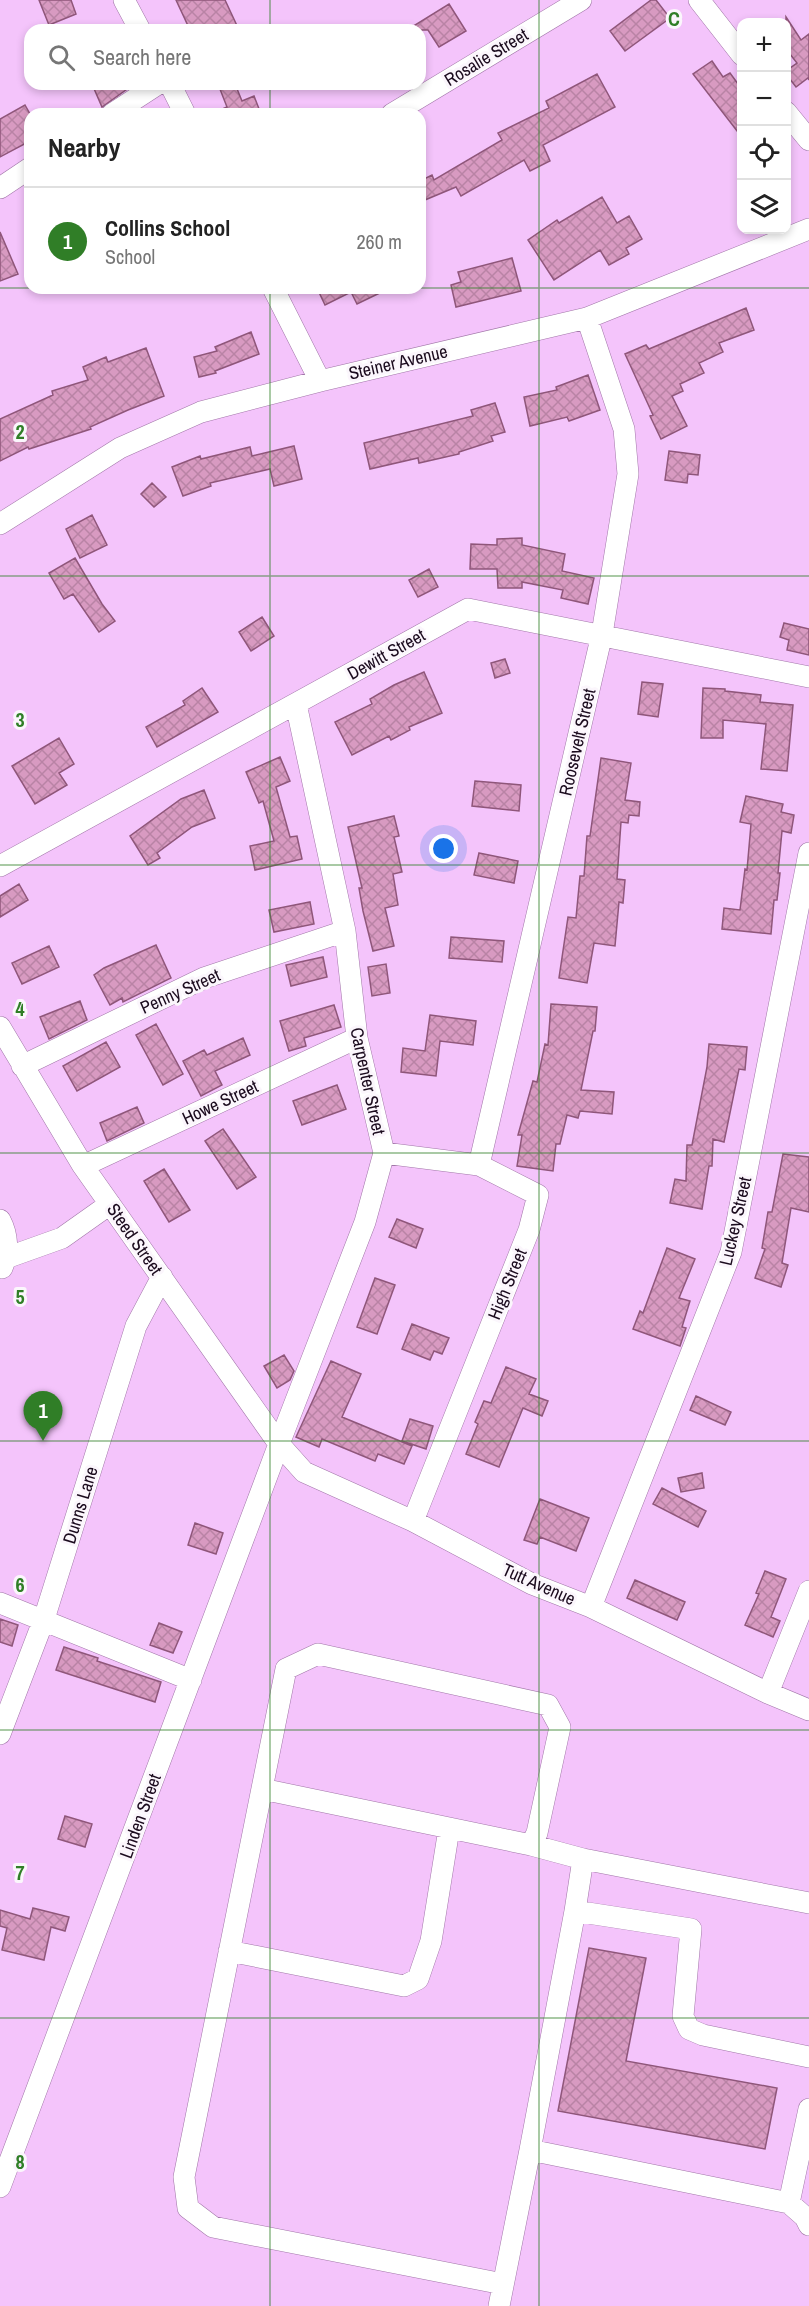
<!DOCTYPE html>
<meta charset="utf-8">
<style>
:root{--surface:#fff;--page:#f6f6f6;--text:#222;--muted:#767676;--line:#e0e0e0;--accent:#307e27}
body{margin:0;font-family:"Archivo Narrow",sans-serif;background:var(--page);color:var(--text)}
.controls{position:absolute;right:18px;top:18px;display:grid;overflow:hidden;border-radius:12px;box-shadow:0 3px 9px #0003}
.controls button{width:54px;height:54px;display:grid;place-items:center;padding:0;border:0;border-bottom:2px solid var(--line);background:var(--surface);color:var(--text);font:30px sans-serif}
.you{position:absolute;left:444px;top:849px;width:21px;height:21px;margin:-15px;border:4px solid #fff;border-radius:50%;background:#1a73e8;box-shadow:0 0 0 9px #1a73e833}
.badge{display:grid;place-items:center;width:39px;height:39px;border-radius:50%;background:var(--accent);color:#fff;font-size:20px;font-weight:700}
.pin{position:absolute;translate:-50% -50px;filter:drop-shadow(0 2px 3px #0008)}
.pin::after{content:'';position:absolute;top:32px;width:21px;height:18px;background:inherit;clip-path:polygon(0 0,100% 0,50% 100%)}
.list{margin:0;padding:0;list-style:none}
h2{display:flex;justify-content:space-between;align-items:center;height:78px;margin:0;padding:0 24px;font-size:26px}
h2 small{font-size:20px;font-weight:400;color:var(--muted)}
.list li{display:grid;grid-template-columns:39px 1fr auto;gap:18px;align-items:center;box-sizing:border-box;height:108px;padding:0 24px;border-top:2px solid var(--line)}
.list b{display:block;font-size:22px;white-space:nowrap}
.list p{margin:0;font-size:20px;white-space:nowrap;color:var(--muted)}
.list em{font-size:20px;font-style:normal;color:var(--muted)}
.icon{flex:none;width:33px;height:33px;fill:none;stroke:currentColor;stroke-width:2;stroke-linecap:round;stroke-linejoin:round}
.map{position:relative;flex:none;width:809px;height:2306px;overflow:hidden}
.search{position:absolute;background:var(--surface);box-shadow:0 3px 9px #0003;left:24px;top:24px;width:402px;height:66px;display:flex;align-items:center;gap:15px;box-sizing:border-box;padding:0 21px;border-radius:18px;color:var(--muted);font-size:22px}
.panel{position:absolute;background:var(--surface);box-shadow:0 3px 9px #0003;left:24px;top:108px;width:402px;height:186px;border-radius:18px}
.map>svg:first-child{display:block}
</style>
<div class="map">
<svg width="809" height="2306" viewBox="0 0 809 2306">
<defs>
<pattern id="building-cross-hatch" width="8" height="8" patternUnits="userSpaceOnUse" patternTransform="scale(1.5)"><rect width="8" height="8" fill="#d89ac1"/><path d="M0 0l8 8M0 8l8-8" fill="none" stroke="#b983a5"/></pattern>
</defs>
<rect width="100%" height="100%" fill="#f4c4fb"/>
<path fill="url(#building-cross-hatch)" stroke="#8f567a" stroke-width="1.5" d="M39 0H71L76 14 49 25Z
M176 0H225L239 30H190Z
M651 0H656L670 18 625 51 610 31Z
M449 4 466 31 439 47 428 30H407Z
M786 17 801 40 809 34V80L808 78 796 87 786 74V71L797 63 786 49Z
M712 61 723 77 730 73 741 88V136L693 74Z
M597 74 615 107 543 145 550 161 530 171 524 160 461 196 456 187 420 202V181L432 175 434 180 502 140 498 133 549 108 546 101Z
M92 84H129L130 87 102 107Z
M218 84H235L242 101 254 96 261 114H211L227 107Z
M25 105 30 114V141L0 157V119Z
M602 197 617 223 629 216 642 239 626 248 629 254 609 265 600 250 554 280 528 240 557 220 559 223Z
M0 232 18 274 0 281Z
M512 258 521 291 456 307 451 285 461 282 458 272Z
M317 288H390L357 304 351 292 325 305Z
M746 308 754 330 719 343 723 352 699 363 704 373 680 384 683 391 672 396 687 426 661 439 650 416 653 415 625 354 646 345 649 349Z
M251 332 259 354 215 371 216 373 199 377 194 357 217 351 215 347Z
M146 348 164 396 128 410 90 427 91 429 29 449 28 447 0 461V419L53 395 52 391 88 380 83 367 106 357 108 362Z
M588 375 600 410 569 421 567 417 530 426 524 397 557 390 556 387Z
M495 403 505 432 491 436 493 441 459 452V454L419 463 418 458 370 469 364 443 473 416 471 410Z
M294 446 302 479 274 486 270 469 210 483 211 486 183 496 172 467 200 456 201 459 250 447 252 456Z
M669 451 700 455 698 475 688 474 687 483 665 480Z
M152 483 166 497 154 507 141 494Z
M92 515 107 545 80 558 66 529Z
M522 538V545L565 554 562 571 594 578 588 604 561 598 563 590 522 582V588H498L497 569H470L471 544 497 545V539Z
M75 558 102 604 115 621 99 632 73 594 64 599 49 573Z
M429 569 438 587 418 597 409 580Z
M262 617 274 636 251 651 239 632Z
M784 623 809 629V655L787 650 789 640 780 637Z
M505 659 510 673 495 678 491 663Z
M424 672 442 713 409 727 410 730 391 740 389 736 352 755 335 722 372 704 370 699 394 685Z
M642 682 663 684 658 717 638 714Z
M202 688 218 712 157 747 146 727 185 705 183 701Z
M703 688 725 689V691L761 695 760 702 793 705 787 771 761 769 766 724 723 720V738H701Z
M59 738 74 764 59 773 67 785 35 804 12 766Z
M280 757 290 781 276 787 290 837 297 836 302 859 255 870 250 846 274 841 263 801 259 803 246 772Z
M601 758 631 763 625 800 640 802 639 816 629 815 628 823 621 822 617 879 625 880 623 903 619 902 615 946 594 943 587 983 559 978 568 917 576 918 580 876H584L587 836H590Z
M475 781 521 785 519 811 472 806Z
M204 790 215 818 192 827 157 853 160 858 148 865 130 836 181 799Z
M746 796 783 804 781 812 794 815 791 833 782 831 778 873H780L777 900H774L771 934 722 929 724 908 740 910 745 869 747 870 751 824 740 822Z
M394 816 399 836 394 837 402 872 393 874 398 905 385 908 394 946 373 951 363 911 359 888H362L348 827Z
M479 853 518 861 514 883 474 875Z
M19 884 28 900 0 917V896Z
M310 902 314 924 274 932 269 910Z
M451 937 504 941 502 962 449 958Z
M156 945 171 978 123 1002 122 998 110 1005 94 975 104 968Z
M49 946 59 967 22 984 12 963Z
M323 957 327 977 291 986 286 965Z
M386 964 390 993 372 996 368 967Z
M80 1001 87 1020 49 1039 40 1017Z
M551 1004 597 1007 595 1031H593L581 1090 614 1092 612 1114 580 1111 578 1118 567 1115 560 1144H556L553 1171 517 1166 522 1135H518L533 1081 537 1082 545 1044 548 1045Z
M334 1005 341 1027 304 1038 306 1046 289 1051 280 1021Z
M430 1015 476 1021 473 1045 440 1041 436 1076 401 1072 403 1048 425 1051Z
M156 1024 183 1074 163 1085 136 1035Z
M243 1038 250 1055 215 1071 222 1085 201 1096 183 1061 204 1050 207 1055Z
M106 1042 120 1067 77 1091 63 1066Z
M709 1044 747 1047 745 1070 739 1069 724 1142 713 1139 712 1166H709L702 1209 670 1203 675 1179 686 1181 687 1145H692L707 1067Z
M337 1085 346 1109 302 1125 293 1101Z
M137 1107 144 1123 107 1141 100 1123Z
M223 1129 256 1177 237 1189 205 1141Z
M783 1154 809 1157V1212L791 1208 782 1263 788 1265 781 1287 755 1278 765 1249 762 1248 768 1212H772Z
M164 1169 190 1210 169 1222 144 1181Z
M397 1219 423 1229 416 1248 389 1237Z
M667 1248 695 1259 679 1298 690 1301 682 1327 686 1328 680 1346 633 1329 640 1311 643 1313Z
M375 1278 395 1285 377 1334 357 1327Z
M412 1324 449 1338 442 1354 434 1351 430 1360 402 1349Z
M284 1355 294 1371 290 1380 277 1388 264 1366Z
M331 1361 361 1374 342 1417 412 1446 404 1464 378 1454 375 1461 322 1439 319 1447 296 1437Z
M506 1367 536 1379 529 1394 548 1401 542 1416 523 1408 499 1467 466 1454 478 1424 475 1422 484 1401 491 1403Z
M696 1396 731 1412 725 1425 690 1410Z
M410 1419 433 1426 426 1449 402 1441Z
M702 1473 704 1488 681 1492 678 1478Z
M662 1488 706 1511 698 1527 653 1504Z
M540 1499 589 1518 576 1551 540 1537 537 1544 524 1540Z
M195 1523 223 1533 216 1554 188 1545Z
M765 1571 786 1579 771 1617 780 1621 773 1637 745 1625 759 1594 756 1593Z
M635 1580 685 1602 677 1620 627 1598Z
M0 1619 18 1625 12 1646 0 1642Z
M159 1623 182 1632 173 1653 150 1645Z
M64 1647 98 1658 97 1661 161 1682 155 1702 56 1670Z
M65 1816 92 1824 85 1847 58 1839Z
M33 1908 69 1917 65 1931 51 1927 44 1960 2 1950 7 1928 0 1926V1910L30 1919Z
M589 1948 646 1958 626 2061 777 2088 765 2149 558 2111Z"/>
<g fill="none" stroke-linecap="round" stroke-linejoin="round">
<g stroke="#a176a8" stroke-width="22">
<path id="minor" d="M124 0 140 30
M699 0 742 55
M170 84 185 114
M786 112 809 140
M112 114 158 84
M392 114 581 0
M0 188 30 168
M273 288 320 381
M0 524 120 448 201 412 320 381 587 318 809 229
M0 866 468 609 809 677
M0 1027 83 1166 279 1444 304 1472 413 1521 532 1584 591 1607 768 1693 809 1710
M22 1066 204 978 345 931
M384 1153 479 1165 538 1195 529 1230 413 1521
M479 1165 602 634 628 474 624 429 587 318
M83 1166 357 1038
M0 1220C8 1235 9 1253 2 1268
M6 1258 62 1238 110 1204
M0 1603 191 1680
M591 1607 731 1252 809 853
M768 1693 809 1591
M0 1734 44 1619 136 1326 162 1277
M262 1789 531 1845 537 1833 560 1727 548 1705 318 1654 286 1669 184 2177 188 2208 213 2227 503 2284
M531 1845 583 1859
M575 1911 583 1859 809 1903
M229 1951 404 1986 418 1979 431 1941 449 1829
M530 2150 575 1911 691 1929 683 2016 689 2029 703 2035 809 2057
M0 2187 279 1444 365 1222 384 1153 357 1038 345 931 296 704
M789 2203 809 2109
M499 2306 530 2150 789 2203 805 2217 809 2225"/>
</g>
<use href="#minor" stroke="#fff" stroke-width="21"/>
</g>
<path fill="none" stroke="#307e27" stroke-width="1.5" stroke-opacity="0.55" d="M270 0V30M539 0V2306M270 84V114M0 288H809M270 288V2306M0 576H809M0 865H809M0 1153H809M0 1441H809M0 1730H809M0 2018H809"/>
<g text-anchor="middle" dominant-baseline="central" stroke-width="6" stroke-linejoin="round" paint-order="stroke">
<g font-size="18" fill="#1b0b1e" stroke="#fbf6fc">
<text transform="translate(486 57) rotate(-31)">Rosalie Street</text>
<text transform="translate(398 362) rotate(-13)">Steiner Avenue</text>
<text transform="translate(386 654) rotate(-29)">Dewitt Street</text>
<text transform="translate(577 742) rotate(-77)">Roosevelt Street</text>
<text transform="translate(180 991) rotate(-24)">Penny Street</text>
<text transform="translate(368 1081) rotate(78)">Carpenter Street</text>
<text transform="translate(220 1102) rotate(-25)">Howe Street</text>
<text transform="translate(735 1221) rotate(-77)">Luckey Street</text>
<text transform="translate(135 1239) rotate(55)">Steed Street</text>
<text transform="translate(507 1284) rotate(-68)">High Street</text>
<text transform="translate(80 1505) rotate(-73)">Dunns Lane</text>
<text transform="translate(539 1584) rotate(24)">Tutt Avenue</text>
<text transform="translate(140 1816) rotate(-70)">Linden Street</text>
</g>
</g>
<g font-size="20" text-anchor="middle" font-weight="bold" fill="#307e27" stroke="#fbf6fc" stroke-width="6" stroke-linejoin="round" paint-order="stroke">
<text x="674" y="26">C</text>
<text x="20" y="439">2</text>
<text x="20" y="727">3</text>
<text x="20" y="1016">4</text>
<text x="20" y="1304">5</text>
<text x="20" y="1592">6</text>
<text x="20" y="1880">7</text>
<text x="20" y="2169">8</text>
</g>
</svg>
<div class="controls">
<button>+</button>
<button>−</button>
<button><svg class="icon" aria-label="locate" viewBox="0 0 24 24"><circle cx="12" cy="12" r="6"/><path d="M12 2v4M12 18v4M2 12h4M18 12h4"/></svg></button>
<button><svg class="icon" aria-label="layers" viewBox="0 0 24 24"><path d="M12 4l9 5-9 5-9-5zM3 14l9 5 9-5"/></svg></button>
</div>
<div class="you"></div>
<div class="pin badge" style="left:43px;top:1441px">1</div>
<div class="search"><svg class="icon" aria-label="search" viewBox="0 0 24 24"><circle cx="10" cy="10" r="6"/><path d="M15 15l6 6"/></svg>Search here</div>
<section class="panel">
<h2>Nearby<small></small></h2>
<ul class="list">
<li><span class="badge">1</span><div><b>Collins School</b><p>School</p></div><em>260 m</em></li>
</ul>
</section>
</div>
